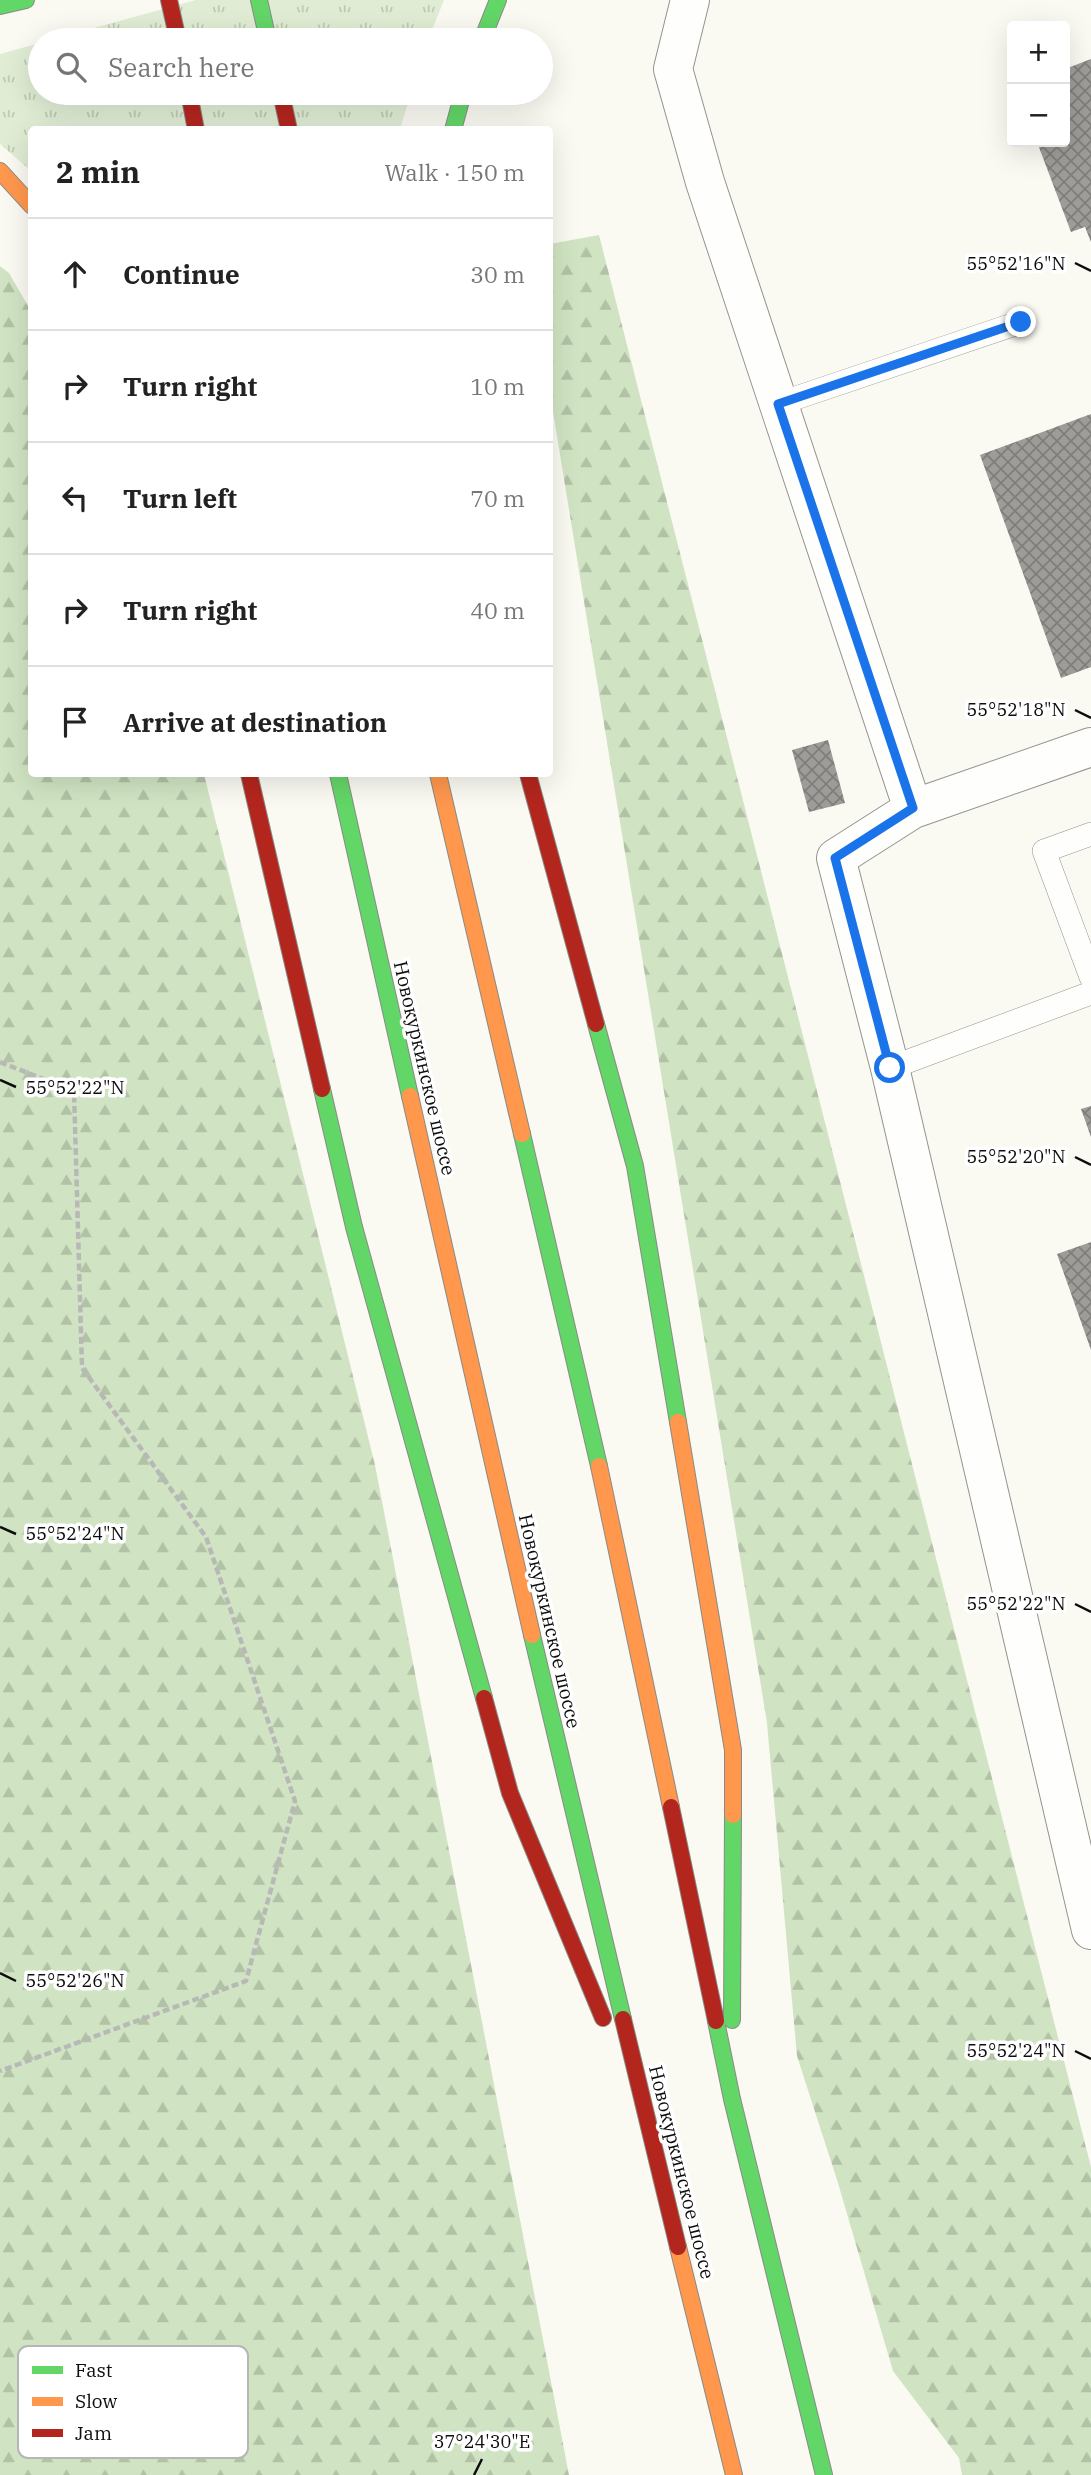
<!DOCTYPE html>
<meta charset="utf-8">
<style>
:root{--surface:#fff;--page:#f6f6f6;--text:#222;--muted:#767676;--line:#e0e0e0}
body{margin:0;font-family:"IBM Plex Serif",serif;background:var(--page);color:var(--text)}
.controls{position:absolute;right:21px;top:21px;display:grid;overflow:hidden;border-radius:7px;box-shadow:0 7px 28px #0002}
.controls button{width:63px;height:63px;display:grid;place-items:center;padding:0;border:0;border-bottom:2px solid var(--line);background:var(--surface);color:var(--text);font:35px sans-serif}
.stop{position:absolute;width:21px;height:21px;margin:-16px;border:5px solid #1a73e8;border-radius:50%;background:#fff}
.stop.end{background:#1a73e8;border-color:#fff;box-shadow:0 2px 7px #0008}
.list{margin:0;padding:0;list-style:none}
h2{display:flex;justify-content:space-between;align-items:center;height:91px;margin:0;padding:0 28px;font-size:30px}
h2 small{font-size:23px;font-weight:400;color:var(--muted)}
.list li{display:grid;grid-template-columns:46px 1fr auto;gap:21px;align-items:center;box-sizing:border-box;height:112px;padding:0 28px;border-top:2px solid var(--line)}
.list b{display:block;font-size:26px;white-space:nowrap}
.list em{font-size:23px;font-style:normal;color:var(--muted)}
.icon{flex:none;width:38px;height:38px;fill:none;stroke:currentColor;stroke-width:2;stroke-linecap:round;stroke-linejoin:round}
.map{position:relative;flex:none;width:1091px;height:2475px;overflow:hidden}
.search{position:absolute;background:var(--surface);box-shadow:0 7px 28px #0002;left:28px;top:28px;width:525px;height:77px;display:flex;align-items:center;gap:18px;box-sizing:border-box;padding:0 24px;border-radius:38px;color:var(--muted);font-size:26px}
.panel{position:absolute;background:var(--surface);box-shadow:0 7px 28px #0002;left:28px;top:126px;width:525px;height:651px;border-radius:7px}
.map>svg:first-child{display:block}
</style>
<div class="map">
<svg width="1091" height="2475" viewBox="0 0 1091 2475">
<defs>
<pattern id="grass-tufts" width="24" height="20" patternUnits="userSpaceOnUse" patternTransform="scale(1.75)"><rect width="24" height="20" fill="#e0edd4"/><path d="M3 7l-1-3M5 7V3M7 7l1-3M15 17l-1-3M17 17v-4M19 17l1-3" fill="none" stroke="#bfcab5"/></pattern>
<pattern id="forest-firs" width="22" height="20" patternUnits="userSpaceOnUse" patternTransform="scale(1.75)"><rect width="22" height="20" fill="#d0e4c3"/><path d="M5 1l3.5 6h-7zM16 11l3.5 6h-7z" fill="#b1c2a6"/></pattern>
<pattern id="building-cross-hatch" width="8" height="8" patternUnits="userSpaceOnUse" patternTransform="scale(1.75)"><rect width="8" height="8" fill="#9d9c98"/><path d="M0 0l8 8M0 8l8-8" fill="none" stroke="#7e7e7a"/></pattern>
</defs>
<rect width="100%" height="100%" fill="#faf9f2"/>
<path fill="url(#grass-tufts)" d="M196 0H444L428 40H50Z
M40 43V93H411L400 129 32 130 31 171 0 144V54Z"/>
<path fill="url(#forest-firs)" d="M599 235 1091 2167V2475H962L959 2458 893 2371 838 2183 797 2056 767 1723 550 393V244Z
M0 266 9 273 31 311 32 774H204L375 1465 569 2475H0Z"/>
<path fill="url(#building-cross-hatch)" d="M1091 59V242L1085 227 1071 232 1037 142H1065V69Z
M1091 414V667L1061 678 980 455Z
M828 740 845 803 809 812 792 750Z
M1091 1106V1137L1081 1109Z
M1091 1242V1350L1057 1254Z"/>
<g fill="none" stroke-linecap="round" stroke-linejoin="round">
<g stroke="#949390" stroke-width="24">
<path id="lane" d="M778 404 1021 322
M1091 834 1044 851 1091 977
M890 1068 1091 993"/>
</g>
<g stroke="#949390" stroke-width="40">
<path id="street" d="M690 0 673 69 705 182 913 809
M1091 747 913 809 836 858 890 1068 1091 1930"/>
</g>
<g stroke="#8a8a87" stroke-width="18">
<path id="fast" d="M259 0 268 40
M0 6 26 0
M482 40 498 0
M453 130 463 93
M338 774 410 1096
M596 1024 635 1166 678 1422
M322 1089 354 1227 484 1698
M522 1134 599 1466
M532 1635 623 2019
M732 2020 733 1815
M716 2021 732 2099 824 2475"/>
</g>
<g stroke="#8a8a87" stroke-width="18">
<path id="slow" d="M0 171 32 206
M438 774 522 1134
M410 1096 532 1635
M678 1422 733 1750V1815
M599 1466 671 1807
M678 2247 734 2475"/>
</g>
<g stroke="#8a8a87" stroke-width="18">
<path id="jam" d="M169 0 178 40
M189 93 196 130
M281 93 289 130
M249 774 322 1089
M528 774 596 1024
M484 1698 510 1793 603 2018
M671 1807 716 2021
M623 2019 678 2247"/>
</g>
<path stroke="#b8b8b6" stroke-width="4.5" stroke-dasharray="7 3.5" stroke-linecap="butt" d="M0 1062 74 1091 82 1368 206 1537 295 1801 246 1981 0 2071"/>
<use href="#lane" stroke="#fefefd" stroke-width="23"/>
<use href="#street" stroke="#fefefd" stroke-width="38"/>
<use href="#fast" stroke="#63d668" stroke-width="16"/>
<use href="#slow" stroke="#ff974d" stroke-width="16"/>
<use href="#jam" stroke="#b3261e" stroke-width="16"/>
</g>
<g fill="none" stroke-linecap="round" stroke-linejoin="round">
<path stroke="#1a73e8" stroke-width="9" d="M890 1068 835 858 913 808 778 404 1021 322"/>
</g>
<path fill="none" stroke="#0d0d0d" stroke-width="2.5" d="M1075 263 1091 271M1075 710 1091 718M0 1080 16 1087M1075 1157 1091 1165M0 1527 16 1534M1075 1604 1091 1612M0 1973 16 1981M1075 2051 1091 2059M474 2475 482 2459"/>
<g text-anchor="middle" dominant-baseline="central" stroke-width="7" stroke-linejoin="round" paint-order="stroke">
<g font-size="19" fill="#0d0d0d" stroke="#fff">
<text transform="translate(425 1068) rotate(77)">Новокуркинское шоссе</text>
<text transform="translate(550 1621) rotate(77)">Новокуркинское шоссе</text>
<text transform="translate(682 2172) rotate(76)">Новокуркинское шоссе</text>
</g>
</g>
<rect x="18" y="2346" width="230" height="112" rx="10" fill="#fff" stroke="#b6b6b6" stroke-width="2"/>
<rect x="32" y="2366" width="31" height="8" fill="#63d668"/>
<rect x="32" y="2397" width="31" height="9" fill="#ff974d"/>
<rect x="32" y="2429" width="31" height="8" fill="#b3261e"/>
<g font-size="19" fill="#0d0d0d">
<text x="75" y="2377">Fast</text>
<text x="75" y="2408">Slow</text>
<text x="75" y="2440">Jam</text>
</g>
<g font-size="18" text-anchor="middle" fill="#0d0d0d" stroke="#fff" stroke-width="7" stroke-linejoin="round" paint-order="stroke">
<text x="1016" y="270">55°52'16"N</text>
<text x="1016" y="716">55°52'18"N</text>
<text x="75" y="1094">55°52'22"N</text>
<text x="1016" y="1163">55°52'20"N</text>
<text x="75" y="1540">55°52'24"N</text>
<text x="1016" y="1610">55°52'22"N</text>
<text x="75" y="1987">55°52'26"N</text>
<text x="1016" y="2057">55°52'24"N</text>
<text x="482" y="2448">37°24'30"E</text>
</g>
</svg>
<div class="controls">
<button>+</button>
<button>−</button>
</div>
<div class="stop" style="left:890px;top:1068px"></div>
<div class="stop end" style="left:1021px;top:322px"></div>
<div class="search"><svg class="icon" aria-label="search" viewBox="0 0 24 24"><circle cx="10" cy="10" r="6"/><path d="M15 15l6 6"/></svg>Search here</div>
<section class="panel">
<h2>2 min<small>Walk · 150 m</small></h2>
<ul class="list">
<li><svg class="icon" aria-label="ahead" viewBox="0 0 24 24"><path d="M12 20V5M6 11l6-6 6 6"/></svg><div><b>Continue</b></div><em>30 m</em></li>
<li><svg class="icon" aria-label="right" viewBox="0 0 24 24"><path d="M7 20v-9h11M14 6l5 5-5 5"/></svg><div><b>Turn right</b></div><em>10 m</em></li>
<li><svg class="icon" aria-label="left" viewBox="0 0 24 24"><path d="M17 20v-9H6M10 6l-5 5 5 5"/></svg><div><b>Turn left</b></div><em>70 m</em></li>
<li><svg class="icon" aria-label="right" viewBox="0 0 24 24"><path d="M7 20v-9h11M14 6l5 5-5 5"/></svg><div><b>Turn right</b></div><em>40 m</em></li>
<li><svg class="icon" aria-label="arrive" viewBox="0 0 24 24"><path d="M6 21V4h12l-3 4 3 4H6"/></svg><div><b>Arrive at destination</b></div></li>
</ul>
</section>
</div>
